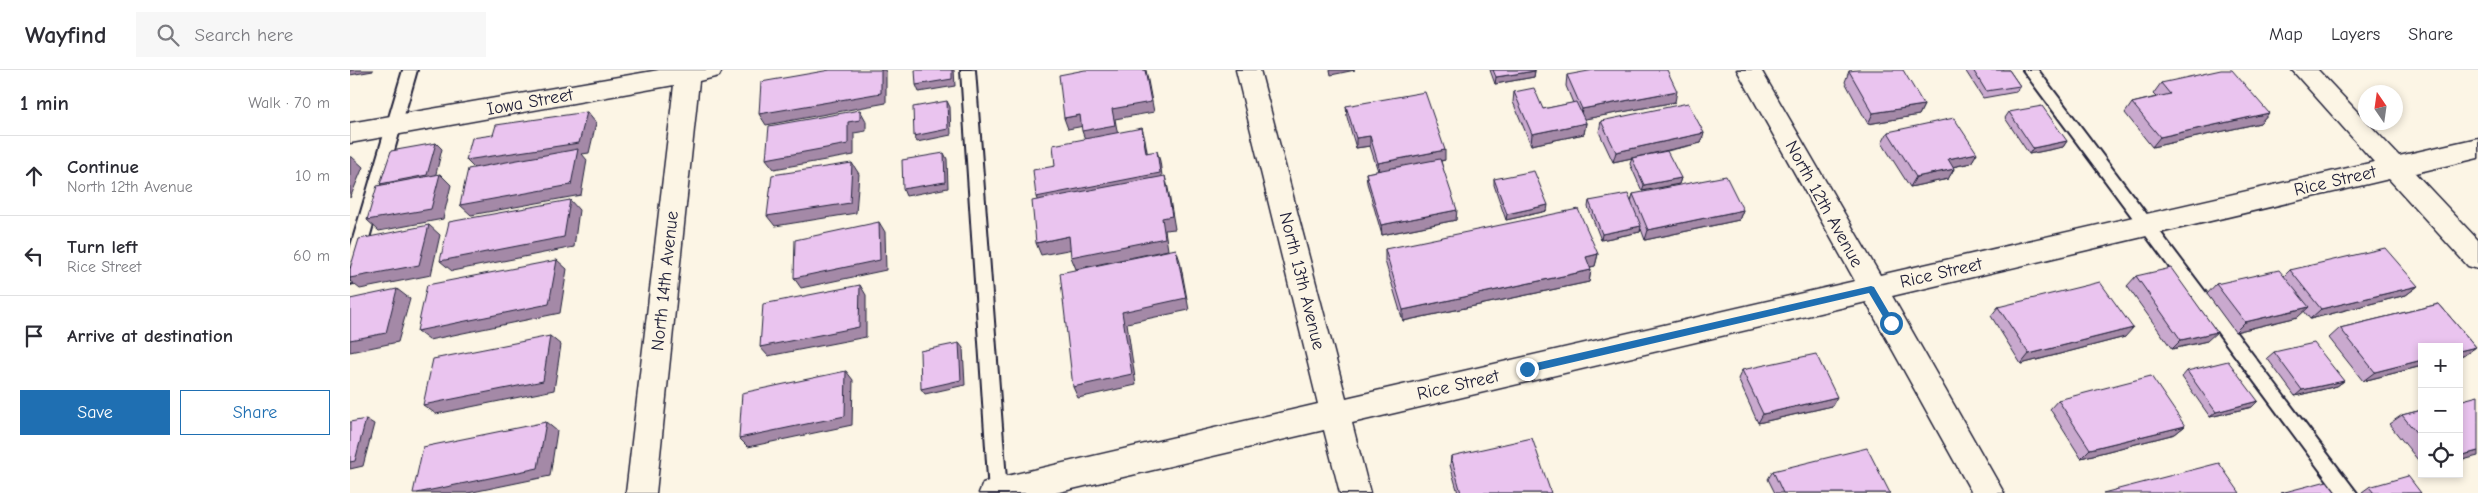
<!DOCTYPE html>
<meta charset="utf-8">
<style>
:root{--surface:#fff;--page:#f7f7f7;--text:#2b2b33;--muted:#7c7c81;--line:#e1e1e2;--accent:#1f6fb2}
body{margin:0;font-family:"Comic Neue",sans-serif;background:var(--page);color:var(--text)}
.controls{position:absolute;right:15px;bottom:15px;display:grid;overflow:hidden;border-radius:0px;box-shadow:0 2px 8px #0003}
.controls button{width:45px;height:45px;display:grid;place-items:center;padding:0;border:0;border-bottom:1px solid var(--line);background:var(--surface);color:var(--text);font:25px sans-serif}
.compass{position:absolute;left:2008px;top:15px;width:45px;height:45px;border-radius:50%;background:var(--surface);box-shadow:0 2px 8px #0003;rotate:347deg}
.stop{position:absolute;width:15px;height:15px;margin:-11px;border:4px solid #1f6fb2;border-radius:50%;background:#fff}
.stop.end{background:#1f6fb2;border-color:#fff;box-shadow:0 1px 5px #0008}
.list{margin:0;padding:0;list-style:none}
h2{display:flex;justify-content:space-between;align-items:center;height:65px;margin:0;padding:0 20px;font-size:21px}
h2 small{font-size:16px;font-weight:400;color:var(--muted)}
.list li{display:grid;grid-template-columns:32px 1fr auto;gap:15px;align-items:center;box-sizing:border-box;height:80px;padding:0 20px;border-top:1px solid var(--line)}
.list b{display:block;font-size:19px;white-space:nowrap}
.list p{margin:0;font-size:16px;white-space:nowrap;color:var(--muted)}
.list em{font-size:16px;font-style:normal;color:var(--muted)}
.actions{display:flex;gap:10px;padding:15px 20px}
.actions a{flex:1;padding:11px 0;border:1px solid var(--accent);border-radius:0px;text-align:center;font-size:18px;color:var(--accent)}
.actions .main{background:var(--accent);color:#fff}
.icon{flex:none;width:28px;height:28px;fill:none;stroke:currentColor;stroke-width:2;stroke-linecap:round;stroke-linejoin:round}
.map{position:relative;flex:none;width:2128px;height:423px;overflow:hidden}
header{display:flex;align-items:center;gap:30px;box-sizing:border-box;height:70px;padding:0 25px;background:var(--surface);border-bottom:1px solid var(--line)}
header strong{font-size:24px}
nav{display:flex;gap:28px;margin-inline-start:auto;font-size:18px}
.search{width:350px;height:45px;background:var(--page);display:flex;align-items:center;gap:12px;box-sizing:border-box;padding:0 18px;border-radius:0px;color:var(--muted);font-size:19px}
main{display:flex}
aside{flex:1;background:var(--surface)}
.map>svg:first-child{display:block}
</style>
<header>
<strong>Wayfind</strong>
<div class="search"><svg class="icon" aria-label="search" viewBox="0 0 24 24"><circle cx="10" cy="10" r="6"/><path d="M15 15l6 6"/></svg>Search here</div>
<nav><a>Map</a><a>Layers</a><a>Share</a></nav>
</header>
<main>
<aside>
<h2>1 min<small>Walk · 70 m</small></h2>
<ul class="list">
<li><svg class="icon" aria-label="ahead" viewBox="0 0 24 24"><path d="M12 20V5M6 11l6-6 6 6"/></svg><div><b>Continue</b><p>North 12th Avenue</p></div><em>10 m</em></li>
<li><svg class="icon" aria-label="left" viewBox="0 0 24 24"><path d="M17 20v-9H6M10 6l-5 5 5 5"/></svg><div><b>Turn left</b><p>Rice Street</p></div><em>60 m</em></li>
<li><svg class="icon" aria-label="arrive" viewBox="0 0 24 24"><path d="M6 21V4h12l-3 4 3 4H6"/></svg><div><b>Arrive at destination</b></div></li>
</ul>
<div class="actions"><a class="main">Save</a><a>Share</a></div>
</aside>
<div class="map">
<svg width="2128" height="423" viewBox="0 0 2128 423">
<rect width="100%" height="100%" fill="#fcf5e5"/>
<filter id="ink" filterUnits="userSpaceOnUse"><feTurbulence type="fractalNoise" baseFrequency=".02" numOctaves="2"/><feDisplacementMap in="SourceGraphic" scale="10" xChannelSelector="R" yChannelSelector="G"/><feConvolveMatrix kernelMatrix="1 2 1 2 8 2 1 2 1" color-interpolation-filters="sRGB"/></filter>
<g filter="url(#ink)">
<g fill="none" stroke-linecap="round" stroke-linejoin="round">
<g stroke="#22223b" stroke-width="4">
<path id="service" d="M53 0H67L8 207 6 212 0 214V179Z
M611 0H625L657 423H639Z
M1673 0H1688L2007 423H1987Z"/>
</g>
<g stroke="#22223b" stroke-width="3">
<path id="minor" d="M309 0H372L369 6 349 11 306 423H276L324 15 0 73V53Z
M886 0H910L996 328 1505 211 1387 0H1411L1530 205 2024 92 1942 0H1968L2049 86 2128 68V88L2065 103 2128 170V199L2118 196 2039 109 1542 226 1654 423H1622L1516 232 1002 353 1020 423H990L974 360 705 423H629L633 413 644 409 968 334Z"/>
</g>
<use href="#service" fill="#fcf5e5" fill-rule="evenodd"/>
<use href="#minor" fill="#fcf5e5" fill-rule="evenodd"/>
</g>
<path fill="#c9a9ce" stroke="#22223b" d="M1140 0H1185L1184 7 1145 14Z
M1615 0H1659L1670 16 1666 22 1633 28Z
M1499 1 1574 35 1569 45 1518 54 1495 12Z
M1217 5 1325 32 1234 49 1236 53 1234 64 1181 75 1163 32 1164 22 1193 39 1223 33 1216 16Z
M1811 13 1919 43 1910 53 1802 77 1775 43 1782 33 1806 27 1803 24Z
M996 36 1095 90 1091 91 1106 150 1032 165 1017 113 1016 103 1028 101 1020 76 1006 78 997 47Z
M1659 42 1717 71 1713 77 1679 84 1655 48Z
M1251 51 1354 63 1351 73 1304 84 1331 108 1329 114 1292 121 1280 94 1282 88 1263 92 1249 62Z
M1538 62 1627 83 1621 93 1603 97 1604 99 1598 109 1560 117 1532 73Z
M1144 109 1197 141 1156 150 1144 115Z
M1283 124 1393 140 1389 150 1295 170 1291 159 1290 162 1251 170 1238 137 1239 131 1281 132Z
M1035 179 1248 184 1245 196 1240 197 1241 200 1239 212 1053 251 1035 191Z
M1940 200 2068 216 2056 225 1960 249 1954 241 1948 247 1885 262 1857 224 1866 214 1934 206Z
M1786 206 1857 271 1822 279 1777 216Z
M2089 234 2126 277 2113 286 2109 287V277H2072V296L2013 311 1979 268 1990 258Z
M1648 237 1775 267 1671 294 1641 246Z
M1924 282 1994 311 1987 316 1945 326 1917 288Z
M1392 300 1482 336 1408 353 1388 309Z
M1837 301 1908 331 1902 337 1860 347 1832 307Z
M1708 330 1835 356 1825 364 1731 388 1700 339Z
M2072 340V395L2039 354 2052 345Z
M1101 386 1201 423H1108L1100 395Z
M1423 401 1540 423H1425L1418 409Z
M2019 417 2071 423H2012V422Z"/>
<path fill="#a489a7" stroke="#22223b" d="M0 0H23V1L0 5Z
M531 0H535L536 2V33L416 55 409 44Z
M602 0H604L605 16 569 22 566 15Z
M795 0H796L804 42 765 49 768 66 736 72 732 61 762 39Z
M980 0H1005L981 5Z
M1185 1 1184 7 1145 14 1146 7Z
M1327 21 1325 32 1230 50 1232 39Z
M597 31 600 37 601 65 567 72 564 66Z
M1574 35 1569 45 1518 54 1523 43Z
M510 40 516 51V61L504 63V85L424 99 416 89 498 52Z
M237 42 246 53 239 83 232 84 237 90 231 125 121 145 110 135 126 100 116 90Z
M1919 43 1910 53 1802 77 1810 67Z
M730 45 734 56 718 59 714 48Z
M1236 53 1234 64 1181 75 1182 64Z
M792 58 795 69 799 93 796 83Z
M1354 63 1351 73 1263 92 1266 82Z
M1020 66V76L1006 78V68Z
M1717 71 1713 77 1679 84 1683 78Z
M86 73 92 79 84 112 37 120 30 114Z
M1095 80V90L1029 103 1028 93Z
M807 81 810 91 813 113 690 137 686 127Z
M594 83 597 89 598 118 556 126 553 119Z
M1627 83 1621 93 1592 99 1598 89Z
M1 86 13 97 0 128V88Z
M502 93 509 104 506 143 425 156 417 146Z
M1604 99 1598 109 1560 117 1566 107Z
M90 104 101 115 93 149 29 161 17 150Z
M815 106 818 118 825 159 815 160 818 180 726 199 721 187 812 148Z
M1331 108 1329 114 1292 121 1294 115Z
M220 130 229 140 224 177 102 201 90 191Z
M1198 135 1197 141 1156 150 1157 144Z
M1107 140 1106 150 1032 165 1031 155Z
M1393 140 1389 150 1295 170 1298 160Z
M529 152 535 162 536 200 451 218 444 208Z
M79 155 90 165 81 205 10 219 0 211V208Z
M1291 156 1290 162 1251 170 1252 164Z
M719 166 723 179 691 185 686 173Z
M826 179 830 191 839 240 777 253 786 315 728 328 723 317 772 242Z
M1248 184 1245 196 1233 199 1236 187Z
M207 190 217 199 210 243 79 270 67 261Z
M1241 200 1239 212 1053 251V240Z
M510 215 516 225V267L418 286 410 277Z
M2068 216 2056 225 1960 249 1971 239Z
M47 219 60 229 48 272 0 282V270Z
M1959 237 1948 247 1885 262 1895 252Z
M1783 258 1775 267 1671 294 1679 284Z
M1867 262 1857 271 1822 279 1831 270Z
M200 266 211 275 204 320 86 344 73 335Z
M609 273 613 278 615 315 575 324 571 319Z
M2126 277 2113 286 2109 287V281Z
M2072 290V296L2013 311 2025 302Z
M496 301 503 310 502 355 398 377 389 368Z
M1994 311 1987 316 1945 326 1952 320Z
M1487 327 1482 336 1408 353 1413 344Z
M1908 331 1902 337 1860 347 1866 342Z
M16 349 24 354 13 396 0 399V392Z
M196 352 207 361 200 406 118 423H67Z
M1835 356 1825 364 1731 388 1740 379Z
M2128 381V386L2109 391V386Z"/>
<path fill="#eac4ef" stroke="#22223b" d="M480 0H531V23L409 44 411 12Z
M565 0H602V9L566 15Z
M735 0H795L801 32 762 39 765 55 732 61 730 45 714 48 709 5Z
M1143 0H1185V1L1146 7Z
M1244 0H1317L1327 21 1232 39 1217 5Z
M1508 0H1553L1574 35 1523 43 1499 1Z
M1623 0H1659L1670 16 1636 21Z
M1871 0H1882L1919 43 1810 67 1782 33 1820 24 1811 13Z
M1184 18 1193 39 1226 32 1236 53 1182 64 1164 22Z
M1075 22 1095 80 1028 93 1020 66 1006 68 996 36Z
M597 31 598 59 564 66 563 37Z
M1338 33 1354 63 1266 82 1251 51Z
M1692 36 1717 71 1683 78 1659 42Z
M510 40V50L498 52V74L416 89 419 56Z
M237 42 229 73 116 90 122 68 143 65 146 55Z
M1604 48 1627 83 1598 89 1604 99 1566 107 1538 62Z
M792 58 796 83 807 81 810 103 686 127 683 100 705 96 703 75Z
M86 73 77 105 30 114 41 81Z
M228 79 221 115 110 135 118 99Z
M1317 81 1331 108 1294 115 1282 88Z
M594 83 595 112 553 119 552 90Z
M1090 89 1107 140 1031 155 1016 103Z
M502 93 500 133 417 146 422 105Z
M1184 101 1198 135 1157 144 1144 109Z
M90 104 81 139 17 150 27 116Z
M815 106 822 146 812 148 815 168 721 187 719 166 686 173 682 131Z
M1376 106 1393 140 1298 160 1283 124Z
M1278 124 1291 156 1252 164 1239 131Z
M220 130 214 167 90 191 99 152Z
M1228 139 1248 184 1236 187 1241 200 1053 240 1035 179Z
M529 152 530 190 444 208 445 170Z
M79 155 69 195 0 208V199L9 169Z
M2035 178 2068 216 1971 239 1940 200Z
M826 179 836 228 772 242 782 304 723 317 710 203Z
M207 190 199 234 67 261 77 215Z
M1821 198 1867 262 1831 270 1786 206Z
M1929 200 1959 237 1895 252 1866 214Z
M1750 212 1783 258 1679 284 1648 237Z
M510 215 509 257 410 277 413 234Z
M47 219 36 263 0 270V229Z
M2089 234 2126 277 2109 281V277H2072V290L2025 302 1990 258Z
M200 266 193 311 73 335 83 289Z
M609 273 611 310 571 319 570 281Z
M1964 273 1994 311 1952 320 1924 282Z
M1466 284 1487 327 1413 344 1392 300Z
M1878 291 1908 331 1866 342 1837 301Z
M496 301 495 346 389 368 392 323Z
M1801 306 1835 356 1740 379 1708 330Z
M2128 326V381L2109 386V331Z
M2072 340V370L2052 345Z
M16 349 5 391 0 392V352Z
M196 352 188 398 67 423H63L73 377Z
M1182 368 1201 423H1111L1101 386Z
M1517 378 1540 423H1433L1423 401Z
M1869 393 1890 423H1753Z
M2058 406 2071 423H2024L2019 417Z
M1977 411 1986 423H1931Z"/>
</g>
<path fill="#1f6fb2" d="M1521 216 1524 217 1544 251V255H1538L1519 223 1177 303 1172 299 1177 295Z"/>
<g text-anchor="middle" dominant-baseline="central" stroke-width="4.5" stroke-linejoin="round" paint-order="stroke">
<g font-size="18" fill="#22223b" stroke="#fcf5e5">
<text transform="translate(180 32) rotate(-10)">Iowa Street</text>
<text transform="translate(1985 111) rotate(-13)">Rice Street</text>
<text transform="translate(1474 134) rotate(61)">North 12th Avenue</text>
<text transform="translate(1591 203) rotate(-13)">Rice Street</text>
<text transform="translate(315 211) rotate(-84)">North 14th Avenue</text>
<text transform="translate(952 211) rotate(76)">North 13th Avenue</text>
<text transform="translate(1108 315) rotate(-13)">Rice Street</text>
</g>
</g>
</svg>
<div class="controls">
<button>+</button>
<button>−</button>
<button><svg class="icon" aria-label="locate" viewBox="0 0 24 24"><circle cx="12" cy="12" r="6"/><path d="M12 2v4M12 18v4M2 12h4M18 12h4"/></svg></button>
</div>
<svg class="compass" viewBox="-18 -18 36 36"><path d="M0-13l5 13h-10z" fill="#e53935"/><path d="M0 13l5-13h-10z" fill="#7c7c81"/></svg>
<div class="stop" style="left:1541px;top:253px"></div>
<div class="stop end" style="left:1177px;top:299px"></div>
</div>
</main>
